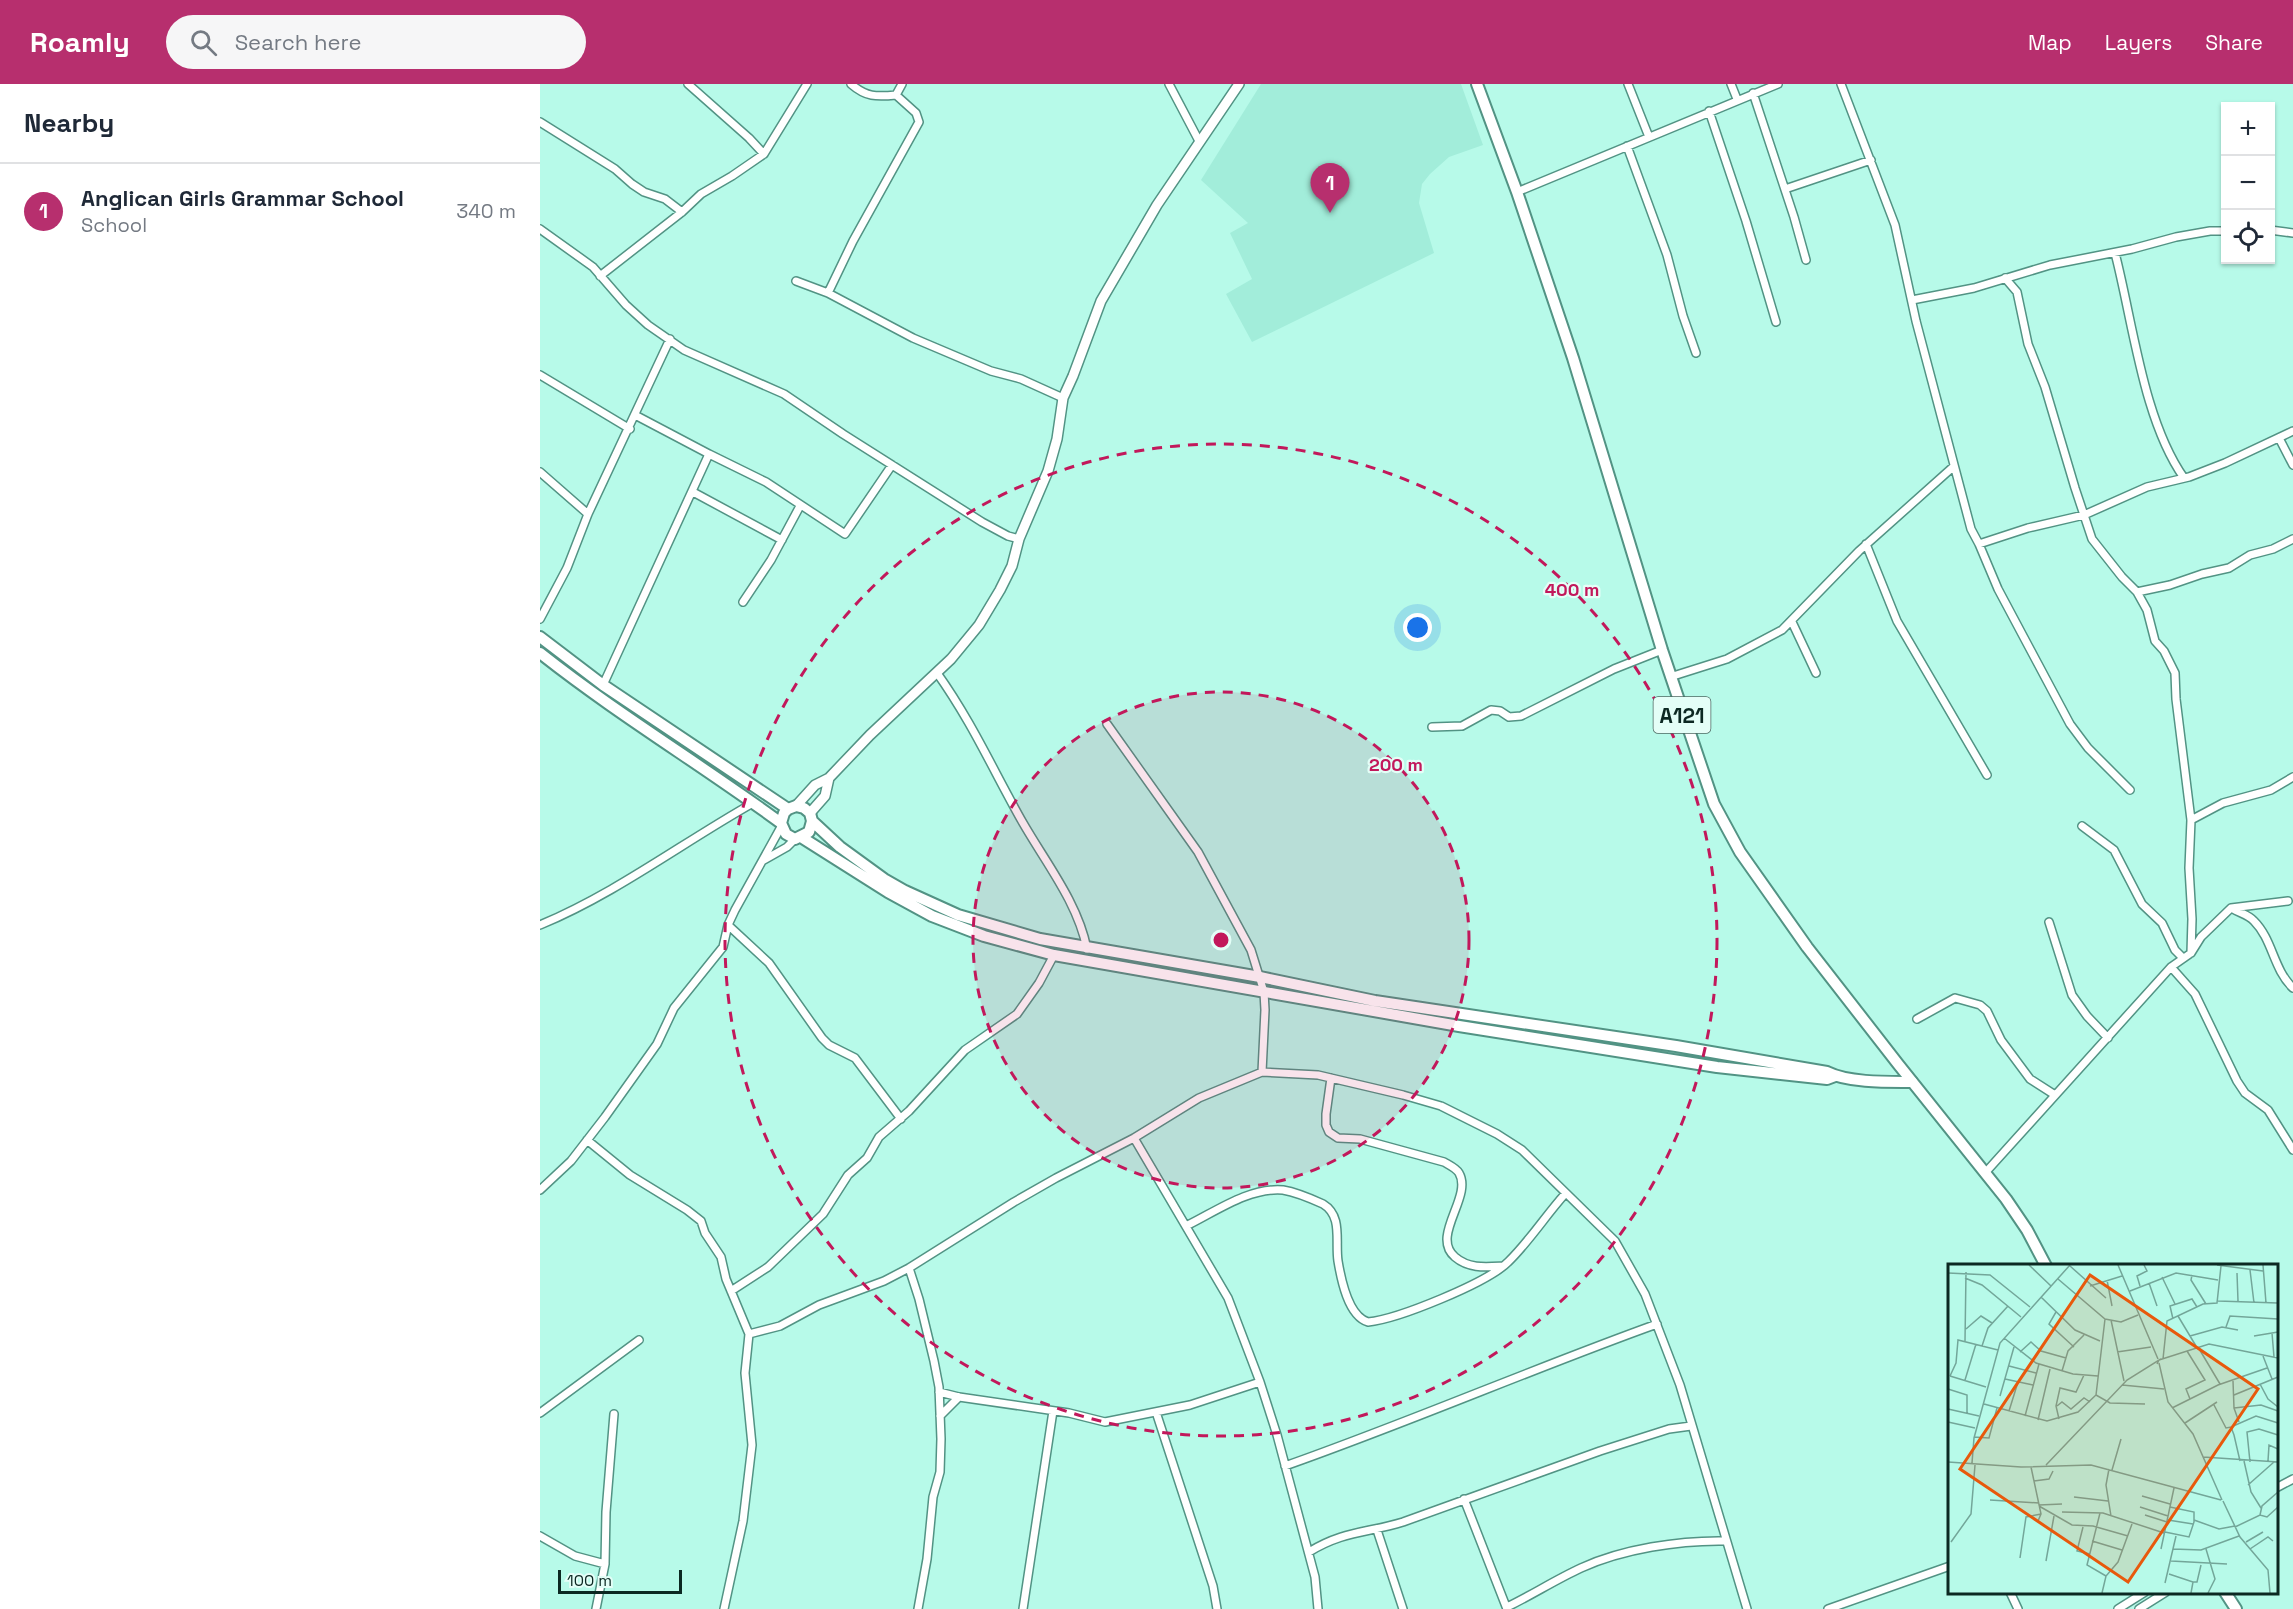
<!DOCTYPE html>
<meta charset="utf-8">
<style>
:root{--surface:#fff;--page:#f6f6f7;--text:#1f2937;--muted:#747a83;--line:#e0e1e3;--accent:#b72f6e}
body{margin:0;font-family:"Space Grotesk",sans-serif;background:var(--page);color:var(--text)}
.controls{position:absolute;right:18px;top:18px;display:grid;overflow:hidden;border-radius:0px;box-shadow:0 2px 4px #0004}
.controls button{width:54px;height:54px;display:grid;place-items:center;padding:0;border:0;border-bottom:2px solid var(--line);background:var(--surface);color:var(--text);font:30px sans-serif}
.scale{position:absolute;left:18px;bottom:15px;width:124px;box-sizing:border-box;padding-left:6px;border:3px solid #0c2822;border-top:0;font-size:16px;line-height:21px;white-space:nowrap;color:#0c2822;-webkit-text-stroke:4px #e4fef7;paint-order:stroke}
.you{position:absolute;left:878px;top:544px;width:21px;height:21px;margin:-15px;border:4px solid #fff;border-radius:50%;background:#1a73e8;box-shadow:0 0 0 9px #1a73e833}
.badge{display:grid;place-items:center;width:39px;height:39px;border-radius:50%;background:var(--accent);color:#fff;font-size:20px;font-weight:700}
.pin{position:absolute;translate:-50% -50px;filter:drop-shadow(0 2px 3px #0008)}
.pin::after{content:'';position:absolute;top:32px;width:21px;height:18px;background:inherit;clip-path:polygon(0 0,100% 0,50% 100%)}
.list{margin:0;padding:0;list-style:none}
h2{display:flex;justify-content:space-between;align-items:center;height:78px;margin:0;padding:0 24px;font-size:26px}
h2 small{font-size:20px;font-weight:400;color:var(--muted)}
.list li{display:grid;grid-template-columns:39px 1fr auto;gap:18px;align-items:center;box-sizing:border-box;height:96px;padding:0 24px;border-top:2px solid var(--line)}
.list b{display:block;font-size:22px;white-space:nowrap}
.list p{margin:0;font-size:20px;white-space:nowrap;color:var(--muted)}
.list em{font-size:20px;font-style:normal;color:var(--muted)}
.icon{flex:none;width:33px;height:33px;fill:none;stroke:currentColor;stroke-width:2;stroke-linecap:round;stroke-linejoin:round}
.map{position:relative;flex:none;width:1753px;height:1525px;overflow:hidden}
header{display:flex;align-items:center;gap:36px;box-sizing:border-box;height:84px;padding:0 30px;background:var(--accent);color:#fff}
header strong{font-size:28px}
nav{display:flex;gap:33px;margin-inline-start:auto;font-size:21px}
.search{width:420px;height:54px;background:var(--page);display:flex;align-items:center;gap:15px;box-sizing:border-box;padding:0 21px;border-radius:33px;color:var(--muted);font-size:22px}
main{display:flex}
aside{flex:1;background:var(--surface)}
.map>svg:first-child{display:block}
</style>
<header>
<strong>Roamly</strong>
<div class="search"><svg class="icon" aria-label="search" viewBox="0 0 24 24"><circle cx="10" cy="10" r="6"/><path d="M15 15l6 6"/></svg>Search here</div>
<nav><a>Map</a><a>Layers</a><a>Share</a></nav>
</header>
<main>
<aside>
<h2>Nearby<small></small></h2>
<ul class="list">
<li><span class="badge">1</span><div><b>Anglican Girls Grammar School</b><p>School</p></div><em>340 m</em></li>
</ul>
</aside>
<div class="map">
<svg width="1753" height="1525" viewBox="0 0 1753 1525">
<rect width="100%" height="100%" fill="#b7fae9"/>
<path fill="#a2edda" d="M721 0H921L943 61 909 73 890 90 882 100 879 119 894 169 712 258 686 210 712 195 690 149 708 139 661 96Z"/>
<g fill="none" stroke-linecap="round" stroke-linejoin="round">
<g stroke="#529384" stroke-width="10">
<path id="minor" d="M148 0 209 54 224 70
M311 0C326 13 336 13 356 11
M629 0 659 57
M1088 0 1109 53
M1191 0 1197 15
M1301 0 1355 141 1376 237 1431 445 1439 460 1458 505 1530 640 1548 664 1590 706
M1213 9 1254 133 1266 176
M356 11 362 0
M1169 27 1206 137 1236 238
M0 38 75 85 92 100 104 108 125 115 142 128
M1087 62 1127 171 1143 232 1156 269
M1245 105 1331 76
M977 108 1238 0
M0 145 53 183 86 221 108 241 144 266 244 310 303 350 442 438 468 452 479 455
M1730 146 1753 149
M1575 169C1593 238 1603 336 1644 394
M60 192 142 128 161 110 192 92 224 70 267 0
M1465 194 1477 208 1488 260 1505 303 1535 404 1552 455 1582 493 1597 508 1607 526 1615 557 1624 567 1635 589 1636 615 1651 736 1649 784 1652 835 1651 869
M256 197 288 209 373 254 451 287 481 295 523 314
M288 209 313 157 379 38 376 29 356 11
M1372 216 1434 204 1510 181 1592 165 1636 153 1670 147H1686
M0 291 90 345
M95 331 169 370
M1739 354 1753 381
M0 388 48 430
M153 408 242 456
M1326 460 1357 537 1447 691
M1439 460 1488 444 1544 431 1607 403 1649 393 1685 379 1753 347
M1597 508 1630 501 1662 490 1689 484 1710 471 1733 465 1753 455
M203 518 231 476 260 422
M0 535 27 484 48 430 130 255
M1252 538 1276 589
M397 589C432 638 454 688 483 739 506 779 538 819 547 865
M1130 593 1187 575 1242 546 1319 467 1413 383
M63 601 169 370 226 398 305 450 352 381
M567 640 658 768 711 866 724 908 725 926 722 988
M892 643 922 642 951 626 960 627 969 633 981 632 1074 585 1122 566
M1651 736 1683 719 1731 706 1753 693
M1542 742 1574 766 1602 820 1622 839 1635 866 1643 874
M224 776 247 763 255 755
M1693 825C1700 829 1709 831 1714 837 1733 856 1733 885 1753 904
M1509 838 1532 911 1547 932 1568 954
M0 841C75 810 142 759 213 719
M188 841 229 879 282 954 289 961 315 974 361 1035
M1631 883 1655 910 1697 997 1705 1009 1728 1026 1753 1066
M1377 935 1415 914 1440 921 1447 927 1461 956 1490 995 1515 1011
M791 994 786 1030V1041L789 1048 798 1054 820 1055 904 1078C909 1081 916 1084 919 1089 933 1113 890 1152 915 1173 929 1185 946 1183 963 1182
M594 1054 688 1214 720 1298 737 1351 775 1493 778 1525
M47 1056 90 1091 147 1126 161 1137 165 1149 181 1173 186 1195 209 1250 205 1289 212 1361 203 1437 184 1525
M1445 1089 1631 883 1651 869 1661 853 1691 824 1748 817
M0 1106 31 1077 65 1033 117 960 134 924 183 863 188 841 195 826 241 743
M646 1142C675 1128 709 1103 743 1106 755 1108 772 1115 783 1120 803 1132 795 1157 798 1177 801 1195 808 1232 828 1238 858 1235 947 1199 968 1178 988 1159 1006 1131 1025 1110
M369 1184 379 1215 394 1277 399 1303 401 1355 400 1388 393 1413 387 1475 378 1525
M191 1207 228 1183 283 1130 308 1091 327 1074 339 1053 369 1027 425 966 477 930 499 899 514 871
M209 1250 240 1242 279 1221 344 1197 369 1184 474 1118 516 1094 594 1054 659 1014 722 988 778 991 863 1011 901 1022 957 1050 982 1066 1075 1157 1105 1210 1140 1301 1207 1525
M399 1308 419 1313 529 1329 565 1338 650 1321 720 1298
M616 1328 673 1502 677 1525
M0 1329 99 1256
M400 1332 419 1313
M745 1382C870 1338 992 1285 1117 1240
M1736 1404 1753 1395
M924 1415 967 1525
M837 1446 863 1525
M0 1452 35 1472 65 1480
M769 1468C803 1447 827 1449 863 1438L1060 1367 1129 1345 1151 1342
M1470 1508 1478 1525
M967 1523C992 1511 1015 1496 1041 1484 1082 1465 1140 1456 1186 1457
M56 1525 65 1480 66 1428 74 1330
M483 1525 513 1327
M1288 1525 1410 1482
M1578 1525 1605 1508
M1599 1525 1626 1508"/>
</g>
<g stroke="#529384" stroke-width="12">
<path id="tertiary" d="M256 722 275 701 289 694 330 651 411 575 439 541 460 506 472 482 479 455 508 387 517 355 523 314 533 292 561 217 617 121 699 0
M270 729 285 712 289 694"/>
</g>
<g stroke="#529384" stroke-width="14">
<path id="secondary" d="M0 553 63 601 248 725
M0 569C77 630 162 681 241 739
M272 737 269 748 255 755 246 750 241 739 244 729 248 725 256 722 264 724 270 729 272 737 300 763 344 795 365 807 418 831 500 855 720 893 835 917 1136 962 1287 988C1309 999 1348 998 1372 998
M261 753 348 808 392 832 444 852 514 871 919 942 1177 983 1287 995 1295 992"/>
</g>
<g stroke="#529384" stroke-width="14">
<path id="primary" d="M937 0 977 108 1033 274 1122 566 1174 720 1200 768 1267 863 1358 980 1466 1115 1487 1146 1506 1182
M1685 1508 1696 1525"/>
</g>
<use href="#minor" stroke="#fff" stroke-width="7"/>
<use href="#tertiary" stroke="#fff" stroke-width="9"/>
<use href="#secondary" stroke="#fff" stroke-width="10"/>
<use href="#primary" stroke="#fff" stroke-width="10"/>
</g>
<circle cx="681" cy="856" r="248" fill="#c2185b" fill-opacity=".12"/>
<g fill="none" stroke="#c2185b" stroke-width="3" stroke-dasharray="10 8">
<circle cx="681" cy="856" r="248"/>
<circle cx="681" cy="856" r="496"/>
</g>
<g text-anchor="middle" dominant-baseline="central" stroke-width="4.5" stroke-linejoin="round" paint-order="stroke">
<rect fill="#e4fef7" stroke="#4d6862" stroke-width="1.5" x="1113.5" y="613" width="57" height="36" rx="4.5"/>
<g font-size="21" font-weight="bold" fill="#0c2822">
<text x="1142" y="631">A121</text>
</g>
</g>
<g transform="translate(1408 1180)">
<rect width="330" height="330" fill="#b7fae9"/>
<path fill="none" stroke="#73a699" stroke-width="1.5" d="M81 1 103 22M170 1 210 95M269 1 315 7M315 1 318 39M122 2 158 34M302 6 306 39M0 9 42 11 82 43M289 9 290 37M244 11 243 16 258 40M214 13 227 40M17 14 34 21 73 53M110 15 157 55 173 58 190 51M159 16 164 42M201 19 209 42M142 22 174 12M192 22 189 12 199 7 196 1M182 27 228 9 270 16M93 33 127 66 152 77M270 37 330 39M108 48 101 60 126 83M230 52 248 82M225 55 222 42 244 35 249 43M163 56 176 117M278 63 282 52 330 55M18 65 33 52 44 59M324 69 326 93M242 72 274 63 290 66M306 72 330 68M56 74 88 99 125 110 150 112M17 77 18 8M34 82 40 64 60 42M250 83 272 120M239 87 257 116 238 125 242 135M72 88 83 78 93 87 118 94M169 88 203 83M315 92 324 115M215 95 219 57 255 40 269 39 273 2M211 96 261 80 330 94M211 99 220 138 245 170 274 236M61 102 88 109M114 107 120 87 136 71M2 112 8 99 10 76 50 86M2 112 38 123M57 115 85 121M17 116 28 80M285 117 286 144 291 158M312 120 320 135 330 143M174 121 216 125M0 125 19 131V149M148 131 162 139 197 140M286 131 330 113M52 132 66 83M36 140 99 157 130 148 148 131 157 55M266 141 278 164 283 163 286 171 292 197M109 142 114 138 123 145 136 134 142 138M224 144 270 121 319 104M286 144 313 141 330 147M0 145 31 152M61 147 70 118M77 152 91 100M111 155 108 142 112 124 128 128 136 111M90 156 102 105M0 158 27 164M237 159 269 138M283 163 308 152 330 159M26 173 41 174 49 144M255 193 330 198M296 197 303 228 313 244M320 197 321 181 330 185M0 198 73 203 143 201 273 236M302 198 299 168 311 165 330 171M24 199 26 174 52 79 122 1M98 201 179 116 211 96 209 100M83 203 93 250 90 257M161 205 158 221 163 252M164 206 173 175M86 217 101 215 105 207M300 221 326 198M194 232 222 240M126 233 160 237M42 236 91 239M275 237 292 273 320 306 322 329M91 241 114 240M91 242 124 261 145 262 180 272M192 243 220 252M114 248 155 249 216 269M152 249 139 301 158 312M197 251 219 258M312 251 314 242 330 228M220 256 245 260M246 256 271 265 287 262M135 263 129 287 142 290M287 263 312 251 319 253 330 243M217 268 241 273 246 258V248L222 243M144 277 174 286M3 278 23 250 27 201M298 278 315 268M213 285 226 224M225 285 253 286 291 272M258 285 267 315 260 329M302 285 320 273 325 277M72 294 78 253 93 250M98 297 106 252M223 297 279 300M221 310 245 318 243 329M245 318H249L253 301M217 319 228 272M154 329 158 312 170 298 184 260"/>
<path fill="#e8590c" fill-opacity="0.15" stroke="#e8590c" stroke-width="3" d="M142 11 310 125 180 318 12 205Z"/>
<rect width="330" height="330" fill="none" stroke="#0c2822" stroke-width="3"/>
</g>
<circle cx="681" cy="856" r="9" fill="#c2185b" stroke="#e4fef7" stroke-width="3"/>
<g font-size="18" text-anchor="middle" font-weight="bold" fill="#c2185b" stroke="#e4fef7" stroke-width="4.5" stroke-linejoin="round" paint-order="stroke">
<text x="1032" y="512">400 m</text>
<text x="856" y="687">200 m</text>
</g>
</svg>
<div class="controls">
<button>+</button>
<button>−</button>
<button><svg class="icon" aria-label="locate" viewBox="0 0 24 24"><circle cx="12" cy="12" r="6"/><path d="M12 2v4M12 18v4M2 12h4M18 12h4"/></svg></button>
</div>
<div class="scale">100 m</div>
<div class="you"></div>
<div class="pin badge" style="left:790px;top:129px">1</div>
</div>
</main>
